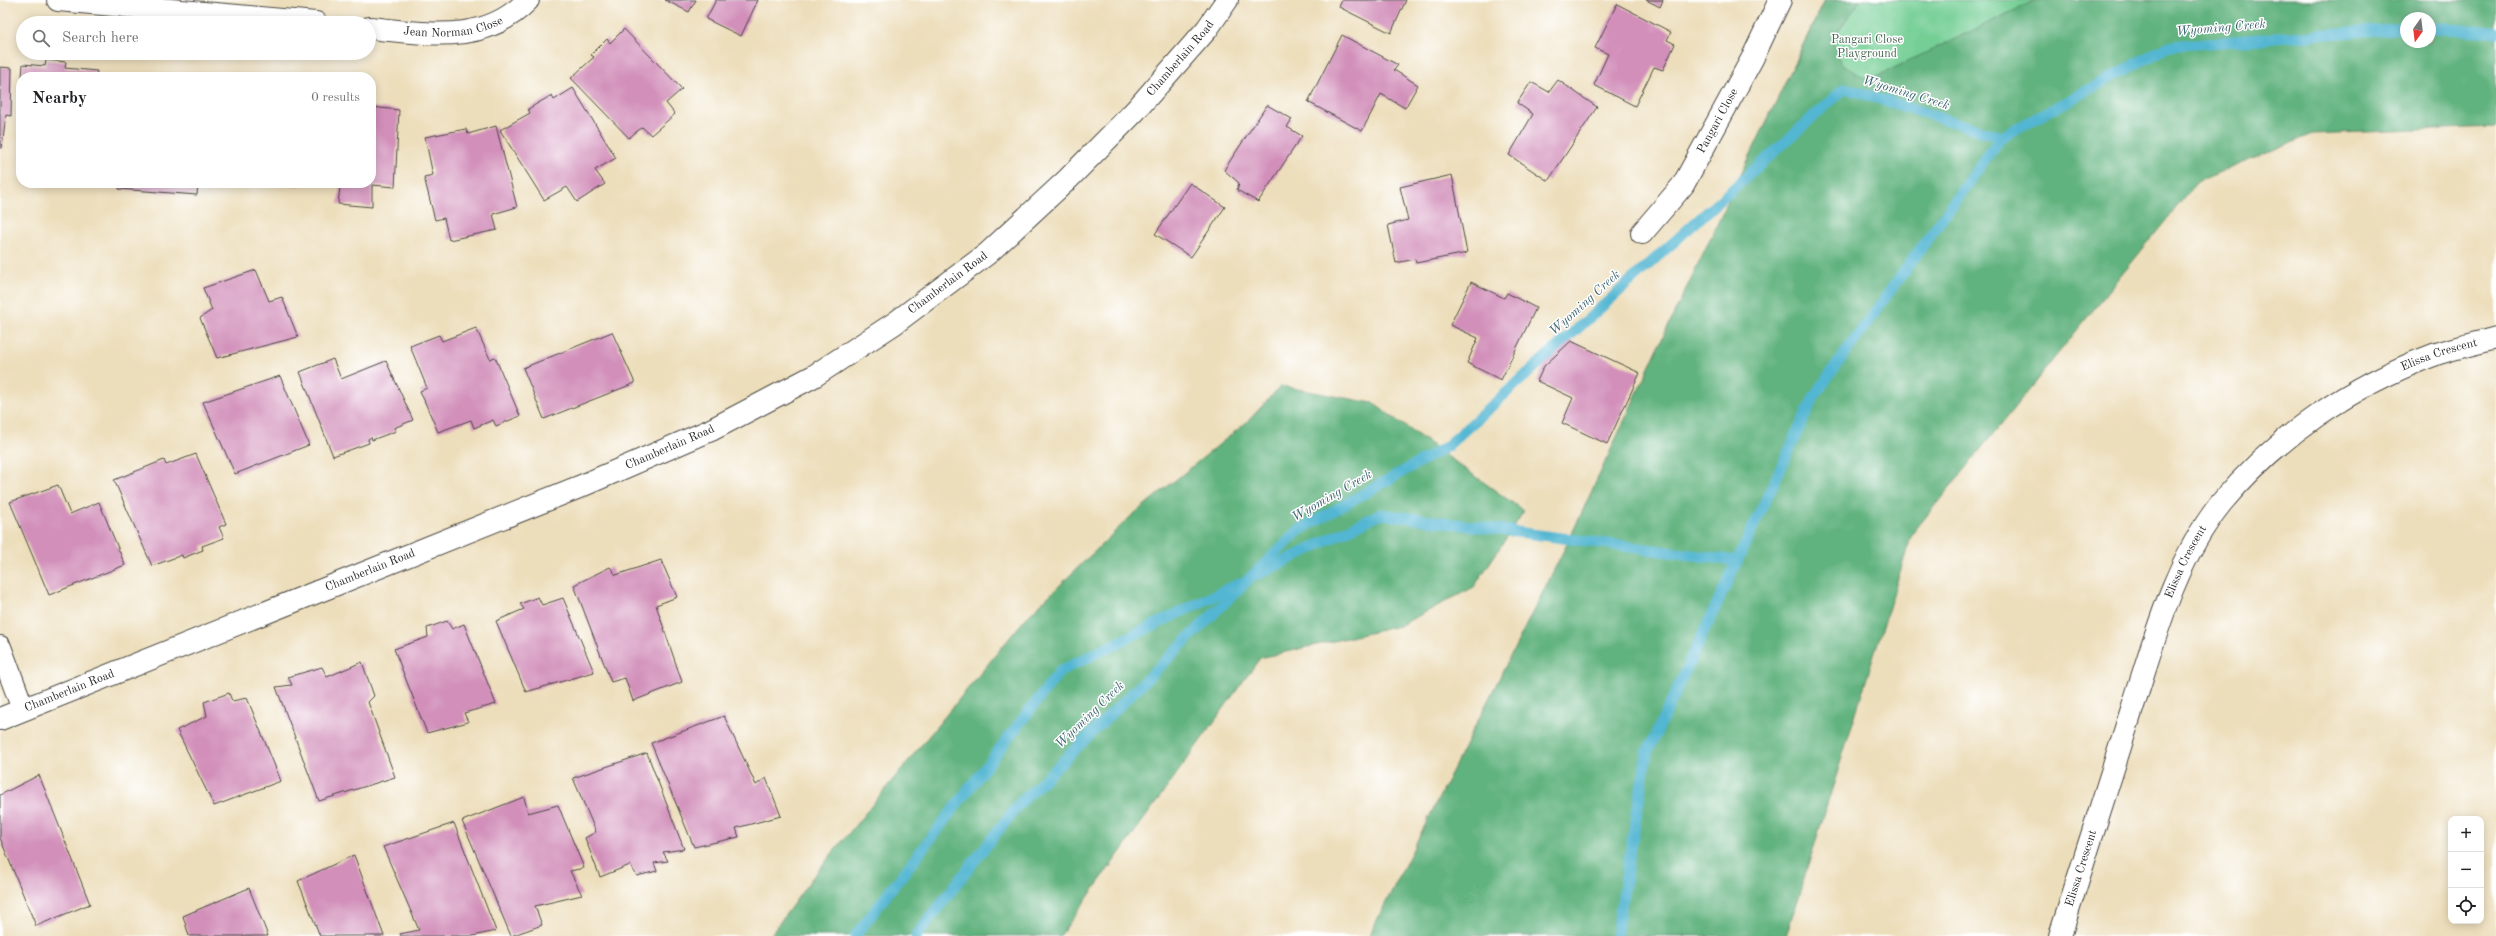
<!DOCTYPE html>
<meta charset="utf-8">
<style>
:root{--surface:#fff;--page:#f2f2f2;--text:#202124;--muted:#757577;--line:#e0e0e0}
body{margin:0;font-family:"Old Standard TT",serif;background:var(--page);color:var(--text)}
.controls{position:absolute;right:12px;bottom:12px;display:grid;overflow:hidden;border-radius:8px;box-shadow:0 2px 10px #0003}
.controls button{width:36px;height:36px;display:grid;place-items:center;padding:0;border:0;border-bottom:1px solid var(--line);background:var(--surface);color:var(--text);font:20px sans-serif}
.compass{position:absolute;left:2400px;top:12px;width:36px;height:36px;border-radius:50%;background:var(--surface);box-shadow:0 2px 10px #0003;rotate:194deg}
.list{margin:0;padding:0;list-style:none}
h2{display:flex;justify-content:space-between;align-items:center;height:52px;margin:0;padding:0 16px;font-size:17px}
h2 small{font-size:13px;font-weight:400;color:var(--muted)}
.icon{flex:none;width:22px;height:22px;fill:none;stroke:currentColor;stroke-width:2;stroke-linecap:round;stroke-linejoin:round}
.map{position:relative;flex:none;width:2496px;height:936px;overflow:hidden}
.search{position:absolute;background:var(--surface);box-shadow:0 2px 10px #0003;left:16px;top:16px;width:360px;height:44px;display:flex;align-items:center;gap:10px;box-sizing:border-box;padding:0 14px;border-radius:22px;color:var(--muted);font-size:15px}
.panel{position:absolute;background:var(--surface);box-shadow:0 2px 10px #0003;left:16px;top:72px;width:360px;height:116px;border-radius:16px}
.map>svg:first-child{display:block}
</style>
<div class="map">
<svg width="2496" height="936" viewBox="0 0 2496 936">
<rect width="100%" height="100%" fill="#fff"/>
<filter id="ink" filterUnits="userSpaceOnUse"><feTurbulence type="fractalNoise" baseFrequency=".025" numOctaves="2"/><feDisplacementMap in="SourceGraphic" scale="8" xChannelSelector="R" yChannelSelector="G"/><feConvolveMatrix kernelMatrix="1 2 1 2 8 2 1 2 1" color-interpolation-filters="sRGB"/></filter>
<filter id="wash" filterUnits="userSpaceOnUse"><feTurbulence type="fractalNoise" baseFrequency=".012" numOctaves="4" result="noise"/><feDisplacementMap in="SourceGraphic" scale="16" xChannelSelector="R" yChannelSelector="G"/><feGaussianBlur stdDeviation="0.9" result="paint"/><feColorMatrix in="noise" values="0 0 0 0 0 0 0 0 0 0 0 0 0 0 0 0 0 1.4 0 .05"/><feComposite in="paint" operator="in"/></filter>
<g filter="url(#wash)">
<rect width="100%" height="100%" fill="#eddebb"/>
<path fill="#75cf95" stroke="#507d60" d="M1825 0H2083L1870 99 1792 67Z"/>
<path fill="#60b27e" stroke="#466e54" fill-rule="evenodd" d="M1825 0H1861L1832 39 1842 65 1869 80 2036 0H2496V127L2313 134 2197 182 1912 534 1786 936H1369L1569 540 1669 324ZM2406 18H2430V42H2406Z
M1281 386 1373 403 1524 511 1474 587 1399 626 1260 658 1060 936H770L812 878 1025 619 1130 517 1248 421Z"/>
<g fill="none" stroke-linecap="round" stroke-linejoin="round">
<path stroke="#53b6d2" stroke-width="11" d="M2430 28 2496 32
M1259 574 1380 514 1737 561
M855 936 1060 671 1240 583
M916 936 1018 805 1298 531 1446 447 1845 88 2001 137 2169 46 2406 28
M1616 936 1647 753 1815 395 2001 137"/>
</g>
<g id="blocks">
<path fill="#d28fba" d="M665 0H696L689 12Z
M716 0H758L741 36 706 19Z
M1342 0H1406L1391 33 1339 7Z
M1646 0H1663L1660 7Z
M1617 4 1671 32 1667 40 1675 44 1663 70 1654 67 1635 106 1594 85 1608 54 1595 48Z
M624 29 682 89 666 103 675 114 651 135 642 127 629 138 571 78 594 57 591 55 607 39 610 43Z
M1342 35 1398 65 1394 70 1418 85 1405 108 1381 94 1362 131 1308 102Z
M46 60 66 62 65 68 97 71 96 77H22L23 64 45 66Z
M0 67 12 68 11 116 6 115 2 148H0Z
M1558 80 1597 107 1548 181 1509 155 1533 114 1517 103 1531 82 1549 92Z
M573 88 616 158 595 170 605 184 577 202 567 187 544 200 500 130 530 113 528 109 552 95 554 100Z
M1267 105 1292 119 1287 127 1302 136 1258 202 1237 190 1239 183 1224 170Z
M371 107 399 110 395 187 372 185V207L338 204 340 187 319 183H371Z
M496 126 517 207 493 214 497 230 449 240 444 218 435 220 424 177 433 175 425 137 466 129 468 134Z
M1452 175 1467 253 1416 263 1415 259 1396 263 1388 225 1408 220 1400 187Z
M120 183H198L197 195 119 189Z
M281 183H299V186Z
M1190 183 1225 207 1191 257 1155 234Z
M256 270 269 301 282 297 298 337 217 358 200 318 212 310 203 288Z
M1471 282 1504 298 1507 293 1536 308 1501 380 1467 363 1478 338 1450 325Z
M476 328 490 359 495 357 520 416 496 426 493 420 474 428 471 420 438 432 420 391 427 388 410 346 439 335 442 341Z
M612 332 635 383 544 419 523 368Z
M1571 341 1640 373 1607 444 1562 423 1573 398 1537 381 1544 366Z
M333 359 341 379 386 361 413 420 394 428 396 431 372 440 371 437 368 439 369 443 333 456 300 372Z
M280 376 309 445 235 474 203 402Z
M196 454 226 524 219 527 224 538 202 546 203 550 183 558 182 555 152 566 114 480 164 460 166 465Z
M58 485 70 514 99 502 125 565 49 595 10 502Z
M661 560 677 597 656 605 682 682 633 701 625 678 611 682 574 585 610 567 616 575Z
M538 597 542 605 563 598 594 672 526 692 496 621 524 609 520 604Z
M447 621 452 629 464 624 496 704 464 713 468 722 427 733 394 649 428 637 427 628Z
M362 662 374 696 368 702 395 777 319 801 276 687 292 685 288 677 322 667 327 677Z
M229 693 232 701 247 698 281 781 214 806 177 730 207 716 204 702Z
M724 716 756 785 766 778 781 816 736 828 739 837 694 847 651 743Z
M647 753 684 849 663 852 668 861 654 863 657 871 637 876 630 865 600 877 585 838 596 832 573 778Z
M39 775 90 904 36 926 0 838V795Z
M524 797 528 813 558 805 584 868 570 871 582 895 535 906 542 925 511 936 462 821Z
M454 823 496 931 473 936H401L400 934 419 930 383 847Z
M354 855 384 936H320L298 881Z
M249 888 268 936H189L183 916Z"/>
</g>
</g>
<g filter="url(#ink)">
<use href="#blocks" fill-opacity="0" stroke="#484641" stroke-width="1"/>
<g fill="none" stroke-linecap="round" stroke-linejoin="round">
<g stroke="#484641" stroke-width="24">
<g id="minor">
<path d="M58 0 316 23"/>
<path id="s1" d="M369 28C427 33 484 46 528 0"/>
<path id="s2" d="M1642 233 1683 185 1752 59 1780 0"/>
<path d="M0 647 23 709"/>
<path id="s3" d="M0 719 579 487 711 430 814 376 895 323 987 254 1068 179 1135 111 1207 29 1227 0"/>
<path id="s4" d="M2060 936C2084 860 2108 785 2132 709 2155 638 2174 561 2222 502 2277 436 2351 386 2431 356 2452 348 2475 344 2496 338"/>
</g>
</g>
<use href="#minor" stroke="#fff" stroke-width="22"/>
</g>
</g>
<g text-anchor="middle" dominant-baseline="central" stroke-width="3" stroke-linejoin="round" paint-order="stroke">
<g font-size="12" fill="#2b2b2b" stroke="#fff">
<text stroke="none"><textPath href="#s1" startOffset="85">Jean Norman Close</textPath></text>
<text stroke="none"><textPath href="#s3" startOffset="1371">Chamberlain Road</textPath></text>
<text stroke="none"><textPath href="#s2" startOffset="136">Pangari Close</textPath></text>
<text stroke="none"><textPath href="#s3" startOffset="1047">Chamberlain Road</textPath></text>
<text stroke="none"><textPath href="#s4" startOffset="731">Elissa Crescent</textPath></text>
<text stroke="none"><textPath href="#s3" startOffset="723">Chamberlain Road</textPath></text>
<text stroke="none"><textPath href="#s4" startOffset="395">Elissa Crescent</textPath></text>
<text stroke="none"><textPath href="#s3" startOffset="399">Chamberlain Road</textPath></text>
<text stroke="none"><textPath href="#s3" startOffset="75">Chamberlain Road</textPath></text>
<text stroke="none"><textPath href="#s4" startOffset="71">Elissa Crescent</textPath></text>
</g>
<g font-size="12" fill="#456450" stroke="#fff">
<text x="1867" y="40">Pangari Close<tspan x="1867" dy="14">Playground</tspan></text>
</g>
<g font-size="13" font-style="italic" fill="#3b636e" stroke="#fff">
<text transform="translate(2221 28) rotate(-5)">Wyoming Creek</text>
<text transform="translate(1906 93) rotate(17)">Wyoming Creek</text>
<text transform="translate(1585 303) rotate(-42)">Wyoming Creek</text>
<text transform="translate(1332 496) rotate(-30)">Wyoming Creek</text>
<text transform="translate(1090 715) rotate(-44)">Wyoming Creek</text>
</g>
</g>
</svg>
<div class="controls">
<button>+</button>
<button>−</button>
<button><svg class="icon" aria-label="locate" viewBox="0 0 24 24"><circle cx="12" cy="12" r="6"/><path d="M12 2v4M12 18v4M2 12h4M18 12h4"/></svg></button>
</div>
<svg class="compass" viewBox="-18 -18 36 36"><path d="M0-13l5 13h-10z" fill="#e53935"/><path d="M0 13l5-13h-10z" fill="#757577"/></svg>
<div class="search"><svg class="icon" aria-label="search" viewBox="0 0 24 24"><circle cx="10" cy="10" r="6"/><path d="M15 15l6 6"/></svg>Search here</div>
<section class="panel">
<h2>Nearby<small>0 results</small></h2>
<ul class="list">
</ul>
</section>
</div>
